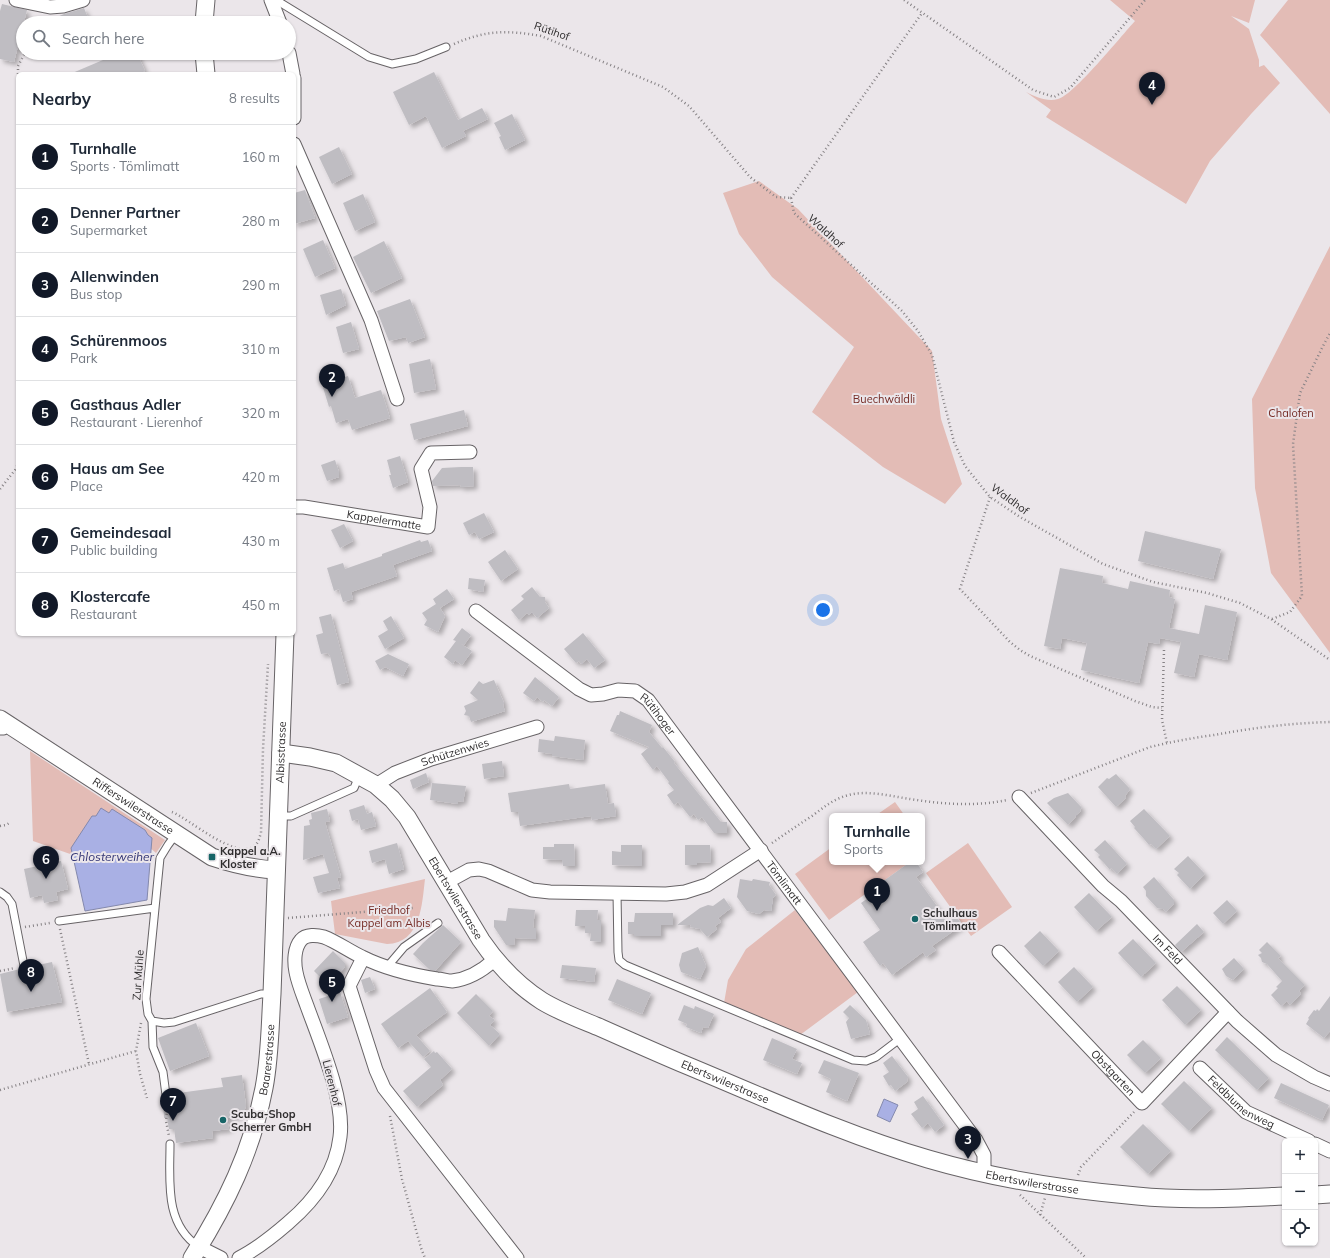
<!DOCTYPE html>
<meta charset="utf-8">
<style>
:root{--surface:#fff;--page:#f2f2f3;--text:#1f2937;--muted:#747a83;--line:#e0e1e3;--accent:#111827}
body{margin:0;font-family:Mulish,sans-serif;background:var(--page);color:var(--text)}
.controls{position:absolute;right:12px;bottom:12px;display:grid;overflow:hidden;border-radius:6px;box-shadow:0 1px 3px #0004}
.controls button{width:36px;height:36px;display:grid;place-items:center;padding:0;border:0;border-bottom:1px solid var(--line);background:var(--surface);color:var(--text);font:20px sans-serif}
.you{position:absolute;left:823px;top:610px;width:14px;height:14px;margin:-10px;border:3px solid #fff;border-radius:50%;background:#1a73e8;box-shadow:0 0 0 6px #1a73e833}
.badge{display:grid;place-items:center;width:26px;height:26px;border-radius:50%;background:var(--accent);color:#fff;font-size:13px;font-weight:700}
.pin{position:absolute;translate:-50% -33px;filter:drop-shadow(0 1px 2px #0008)}
.pin::after{content:'';position:absolute;top:21px;width:14px;height:12px;background:inherit;clip-path:polygon(0 0,100% 0,50% 100%)}
.popup{position:absolute;left:829px;top:813px;width:96px;height:52px;box-sizing:border-box;display:grid;place-content:center;border-radius:6px;background:var(--surface);filter:drop-shadow(0 1px 3px #0005);font-size:13px;white-space:nowrap;color:var(--muted)}
.popup b{font-size:15px;color:var(--text)}
.popup::after{content:'';position:absolute;left:50%;top:100%;margin-left:-8px;border:8px solid transparent;border-top-color:var(--surface)}
.list{margin:0;padding:0;list-style:none}
h2{display:flex;justify-content:space-between;align-items:center;height:52px;margin:0;padding:0 16px;font-size:17px}
h2 small{font-size:13px;font-weight:400;color:var(--muted)}
.list li{display:grid;grid-template-columns:26px 1fr auto;gap:12px;align-items:center;box-sizing:border-box;height:64px;padding:0 16px;border-top:1px solid var(--line)}
.list b{display:block;font-size:15px;white-space:nowrap}
.list p{margin:0;font-size:13px;white-space:nowrap;color:var(--muted)}
.list em{font-size:13px;font-style:normal;color:var(--muted)}
.icon{flex:none;width:22px;height:22px;fill:none;stroke:currentColor;stroke-width:2;stroke-linecap:round;stroke-linejoin:round}
.map{position:relative;flex:none;width:1330px;height:1258px;overflow:hidden}
.search{position:absolute;background:var(--surface);box-shadow:0 1px 3px #0004;left:16px;top:16px;width:280px;height:44px;display:flex;align-items:center;gap:10px;box-sizing:border-box;padding:0 14px;border-radius:22px;color:var(--muted);font-size:15px}
.panel{position:absolute;background:var(--surface);box-shadow:0 1px 3px #0004;left:16px;top:72px;width:280px;height:564px;border-radius:6px}
.map>svg:first-child{display:block}
</style>
<div class="map">
<svg width="1330" height="1258" viewBox="0 0 1330 1258">
<defs>
<filter id="shadow"><feDropShadow dx="3.5" dy="3.5" stdDeviation="2" flood-color="#0004"/></filter>
</defs>
<rect width="100%" height="100%" fill="#ebe6ea"/>
<path fill="#e3bcb6" d="M1110 0H1255L1249 23 1231 16 1249 29 1259 60V67L1264 65 1280 83 1251 114 1210 161 1186 204 1046 117 1051 110 1026 92C1036 97 1047 102 1058 99 1073 96 1122 35 1135 21Z
M1288 0H1330V114L1260 35Z
M759 181 798 209 932 351 941 419 962 484 945 504 883 467 812 412 854 347 772 277 739 234 723 193Z
M1330 246V653L1271 573 1255 488 1252 399Z
M30 751 165 840 156 853 111 814 73 855 33 841Z
M895 802 905 816H875Z
M968 843 1012 907 971 936 926 873Z
M832 847V862H910L829 920 795 874Z
M425 879C422 904 421 943 387 944L335 934 331 901Z
M795 910 858 992 800 1035 724 1003 728 980 746 949Z"/>
<path fill="#a9b0e4" stroke="#8489ad" d="M101 808 109 813 112 809 145 830 148 835 152 838 147 900 85 911 71 848 92 816H96Z
M884 1099 898 1105 890 1122 877 1116Z"/>
<path fill="#bfbdc2" filter="url(#shadow)" d="M2 4 27 10 14 62 0 59V11Z
M84 8 90 23H43L64 14Z
M126 53H137L145 71 138 74H70L110 57 111 59Z
M434 72 458 120 482 108 488 119 463 131 466 136 442 148 426 116 409 125 393 92Z
M512 114 525 140 505 150 499 137 501 136 494 123Z
M339 147 352 174 332 184 319 157Z
M305 190 315 218 294 224V193Z
M363 194 375 222 355 231 343 203Z
M323 240 335 268 315 277 303 249Z
M384 241 402 278 371 293 353 257Z
M341 289 346 305 326 315 320 295Z
M410 299 425 337 408 343 406 337 389 341 377 311Z
M351 322 359 349 343 353 336 327Z
M430 359 436 389 414 393 409 364Z
M341 375 342 378 348 376 355 398 381 390 390 418 352 430 348 419 336 423 331 406 329 407 321 381Z
M464 410 468 426 414 440 410 424Z
M400 456 408 482 393 488 389 475H391L387 460Z
M335 460 339 472V477L327 481 321 465Z
M461 467H473L474 486 460 487 461 485 433 486 432 481 442 468Z
M484 513 494 532 479 539 475 532 469 535 463 523Z
M344 524 353 541 340 548 331 530Z
M1145 531 1221 549 1213 579 1138 561Z
M420 540 421 542 428 540 432 551 393 565 397 576 351 592 353 599 343 602 339 589 334 591 327 568 343 563 345 569 382 556V554Z
M505 550 518 569 501 581 488 562Z
M1060 568 1103 576 1102 583 1128 589 1130 581 1170 590 1169 597 1175 599 1169 628 1199 634 1205 605 1237 612 1227 660 1199 654 1194 677 1174 673 1181 642 1160 638 1159 644 1148 642 1139 683 1081 670 1087 643 1062 638 1060 649 1044 646Z
M469 578 485 580 483 592 468 589Z
M532 587 540 597H545V602L549 608 537 618 532 612 529 615 527 613 519 620 511 610 524 599 521 596Z
M447 589 454 599 440 608 445 616 438 632 424 625 427 620 422 613 436 604 433 599Z
M331 614 349 682 337 685 330 656 328 653 321 654 316 635 323 633 319 617Z
M391 616 404 638 385 649 378 636 388 630 383 621Z
M462 628 471 635 464 645 461 644 472 651 462 665 455 660 453 664 444 657 456 641 453 640Z
M583 633 605 660 594 668 587 659 581 664 579 661 576 663 564 649Z
M388 654 409 664 403 676 385 667 380 670 375 661Z
M535 677 559 697 552 706 544 700 543 702 537 697 534 701 523 693Z
M494 680 504 703 503 706 505 711 471 722 469 716 464 715 466 711 464 706 478 700 470 693 479 681 483 684Z
M620 711 652 725 649 732 662 748 663 747 675 762 674 763 721 822H727V833H714L702 817 698 820 694 814 690 817 678 802 674 805 667 795 674 790 668 783 669 782 657 766 653 770 641 754 649 747 610 731 617 715H619Z
M555 736 585 740 583 760 552 756V754L538 752 539 739 554 741Z
M502 761 504 776 484 779 482 764Z
M426 773 429 782 413 789 410 780Z
M1116 774 1130 789 1125 796 1126 798 1116 807 1098 787 1107 778 1109 779Z
M432 783 466 786 463 802 458 801V804L430 800Z
M569 784 570 789 605 784 608 804 614 803 616 816 592 820 591 816 520 826 518 812H511L508 793Z
M1068 793 1082 808 1080 810 1081 811 1075 816 1076 817 1068 825 1047 803 1054 798Z
M364 805 367 814 372 812 376 826 361 830 358 819 352 821 349 810Z
M327 809 330 821 325 822 341 877 337 878 340 888 318 893 313 877 329 873 323 854 303 860 304 826 310 825 309 820 312 819 311 813Z
M1144 809 1170 836 1156 849 1151 844 1149 845 1144 839 1134 828 1135 827 1130 821Z
M1105 840 1127 864 1117 874 1111 868 1110 870 1104 863 1098 857 1100 855 1094 850Z
M397 843 404 869 389 874 385 859 372 863 369 851Z
M554 844H574L575 866H563L562 860 543 859V847H554Z
M621 845H642V866L612 865V851L621 852Z
M685 845H710L711 862 697 863V865H685Z
M1188 856 1205 874 1190 889 1177 875 1179 873 1174 869Z
M61 861 68 889 56 892 58 900 44 903 42 895 30 898 24 869Z
M910 862H916L923 872 916 877 942 913 950 908 962 925 932 946 936 950 926 957 923 952 892 975 883 963 880 966 863 942 880 930 861 903 878 891 875 887Z
M1154 877 1174 900V904L1166 912 1163 909 1157 908 1146 896V891L1143 887Z
M740 879 752 881 753 879 770 882 769 885 776 895 773 898 771 911 764 910 759 914 747 911 737 897Z
M1089 893 1112 917 1096 931 1074 907Z
M724 898 731 908 718 918 721 922 715 926 717 929 707 937 700 929 690 927 691 925H677L700 908 708 905 713 906Z
M1227 900 1237 911 1223 924 1213 913Z
M508 908 535 910 533 928H536V939L515 938 514 945H506L494 927V920L506 921Z
M576 910H598L597 920H601V942L590 941 591 933H585V926H575Z
M635 913H673V925H661V936H634V934H628V922H634Z
M1197 924 1204 932 1181 952 1175 945Z
M443 925 461 942 435 971 430 970 413 954 423 943Z
M1040 931 1059 951 1043 966 1024 946Z
M1133 939 1156 963 1141 977 1118 953Z
M1267 942 1281 956 1278 958 1305 985 1299 991 1301 994 1290 1005 1287 1001 1281 1006 1271 995 1278 988 1276 987 1282 981 1267 964 1262 962 1261 958 1258 955 1262 953 1259 950Z
M698 947 706 966 700 979 681 972 679 965 682 953Z
M333 951 345 963V967L328 985 314 971Z
M1234 958 1244 969 1233 980 1226 976 1222 969Z
M52 962 62 1002 7 1012 0 974 20 969 25 971 29 967Z
M562 965 596 968 594 982 560 978Z
M1074 967 1093 987 1077 1002 1058 982Z
M370 977 375 989 365 993 361 980Z
M617 979 651 993 642 1014 608 1000Z
M1177 986 1201 1010 1185 1025 1162 1000Z
M430 988 447 1012 416 1035 430 1051 423 1057 408 1041 398 1048 381 1024Z
M340 992 348 1017 327 1024 319 999Z
M476 994 493 1011 489 1016 495 1020 490 1025 500 1034 489 1046 457 1013Z
M1330 996V1031L1324 1038 1306 1024 1309 1019 1308 1018 1314 1010 1316 1011 1317 1009 1319 1011Z
M684 1005 694 1009 695 1006 714 1014 708 1028 703 1027 701 1033 686 1027 687 1024 678 1020Z
M850 1005 866 1020 870 1034 851 1039 846 1022 849 1018 843 1012Z
M196 1023 209 1056 170 1071 158 1038Z
M1227 1037 1269 1078 1257 1090 1215 1050Z
M772 1038 797 1049 792 1059 802 1063 797 1074 763 1060Z
M1143 1040 1161 1058 1145 1073 1127 1055Z
M434 1051 435 1053 437 1052 452 1069 440 1080 443 1085 417 1107 403 1091 431 1067 424 1059Z
M892 1056 908 1077 907 1082 895 1091 891 1085 889 1086 883 1076 889 1072 883 1063Z
M824 1060 859 1073 847 1101 826 1092 831 1079 818 1073Z
M242 1075 246 1106 243 1115 227 1118 229 1129 212 1131 213 1138 176 1143 174 1129H169L167 1118H164L163 1099H169L171 1094 223 1087 221 1078Z
M1184 1081 1212 1108 1189 1131 1161 1104Z
M1281 1083 1329 1105 1322 1120 1274 1098Z
M923 1096 944 1125 935 1132 928 1123 922 1128 911 1114 918 1109 914 1102Z
M1143 1124 1171 1151 1148 1174 1120 1147Z"/>
<g fill="none" stroke-linecap="round" stroke-linejoin="round">
<g stroke="#676366" stroke-width="9">
<path id="service" d="M276 0 369 57 392 64 416 59 446 47
M0 731H4L8 724
M278 816H291L354 788 359 776
M0 892 7 897 12 904 24 966
M617 893 618 952 619 960 625 965 853 1060 866 1061 876 1057 901 1038
M59 921 155 908
M387 967 404 947 438 923
M152 1021 164 1023 174 1022 261 994H272
M166 1095 163 1072 153 1047 152 1021 148 1014 146 999 160 858 168 845 176 834
M170 1144C170 1181 164 1224 199 1247"/>
</g>
<g stroke="#676366" stroke-width="15">
<g id="minor">
<path d="M16 0 50 7 63 6 83 0"/>
<path d="M271 0 280 23"/>
<path d="M289 53 293 74"/>
<path d="M294 78V118"/>
<path d="M294 144 371 320 397 399"/>
<path id="s1" d="M294 507H304L428 527 430 507 421 469 431 453 470 452"/>
<path id="s2" d="M476 611 579 689 591 695 603 694 618 690 635 691 648 700 976 1140 984 1155V1173"/>
<path id="s3" d="M376 785 395 773 431 759 537 727"/>
<path id="s4" d="M1019 797 1103 886 1121 901 1237 1021 1276 1055 1314 1077 1330 1084"/>
<path d="M447 882 469 870 479 869 488 871 532 890 550 892 666 894 685 892 707 885 761 850"/>
<path id="s5" d="M999 952 1142 1103 1228 1012"/>
<path d="M363 958 349 986 376 1070 384 1088 517 1258"/>
<path id="s6" d="M1200 1068 1246 1112 1309 1141"/>
<path d="M1315 1144 1330 1151"/>
<path d="M199 1247 221 1258"/>
<path d="M239 1258C257 1249 273 1236 288 1223 315 1200 336 1172 340 1137 345 1100 320 1042 307 1006 303 995 298 983 296 972 294 962 294 948 301 940 306 934 317 935 324 937 337 942 349 951 362 957 384 968 412 975 437 979 442 979 447 981 452 981 469 979 482 971 494 960"/>
</g>
</g>
<g stroke="#676366" stroke-width="19">
<g id="tertiary">
<path d="M204 23 206 0"/>
<path d="M204 53 206 74"/>
<path id="s7" d="M0 719 212 857C233 864 254 869 276 870"/>
<path id="s8" d="M281 753 310 757 336 763 376 785 392 799 407 817 481 940C498 965 517 985 542 1001 560 1012 582 1020 601 1028 628 1040 655 1052 681 1063 761 1096 845 1135 928 1159 996 1179 1067 1190 1137 1196 1186 1201 1236 1198 1285 1196"/>
<path d="M1315 1195 1330 1194"/>
<path id="s9" d="M192 1258C226 1204 252 1151 264 1088 270 1057 270 1025 272 994L285 634"/>
</g>
</g>
<path stroke="#868285" stroke-width="2.5" stroke-dasharray="1 3" stroke-linecap="butt" d="M904 0 1033 90 1054 97 1070 88 1145 0
M454 44C486 30 507 30 541 36L663 87 689 106 750 177 776 197 791 198
M18 74V66L25 53
M791 198 794 213 902 311 918 331 932 355 954 442 965 466 990 497 1020 517 1103 564 1153 582 1207 593 1240 603 1271 619 1330 660
M791 198 922 13
M0 489 15 470 18 464
M990 497 960 589 1010 642 1020 650 1030 656 1135 701 1152 707 1162 708
M1272 619 1290 612 1302 596 1293 444 1300 393 1322 348 1330 333
M1164 650 1162 720 1167 743
M1031 793 1150 747C1171 742 1192 738 1214 735 1252 728 1291 723 1330 722
M172 812C188 818 237 861 254 846 259 843 259 838 261 833L263 749 268 664
M0 826 6 825 11 822
M772 843C785 834 798 825 812 816 824 807 835 798 849 795 868 790 890 796 910 799 942 804 974 807 1007 800
M288 918 413 908
M25 927 50 923
M60 929 89 1064
M0 971 15 968
M141 1023 136 1051 140 1074 147 1098
M0 1090 136 1051
M167 1110 166 1121 169 1136
M390 1116 402 1179 421 1248 425 1258
M1078 1175 1081 1167 1134 1112
M1020 1195 1086 1258
M1040 1215 1045 1198"/>
<use href="#service" stroke="#fff" stroke-width="7"/>
<use href="#minor" stroke="#fff" stroke-width="13"/>
<use href="#tertiary" stroke="#fff" stroke-width="17"/>
</g>
<g fill="#176567" stroke="#ebe6ea" stroke-width="1.5">
<rect x="208" y="853" width="8" height="8" rx="2"/>
<circle cx="915" cy="919" r="4"/>
<circle cx="223" cy="1120" r="4"/>
</g>
<g text-anchor="middle" dominant-baseline="central" stroke-width="4" stroke-linejoin="round" paint-order="stroke">
<g font-size="11" fill="#2f2d2e" stroke="#ebe6ea">
<text transform="translate(552 31) rotate(19)">Rütihof</text>
<text transform="translate(826 231) rotate(42)">Waldhof</text>
<text transform="translate(1010 499) rotate(36)">Waldhof</text>
<text stroke="none"><textPath href="#s1" startOffset="91">Kappelermatte</textPath></text>
<text stroke="none"><textPath href="#s2" startOffset="220">Rütihoger</textPath></text>
<text stroke="none"><textPath href="#s9" startOffset="522">Albisstrasse</textPath></text>
<text stroke="none"><textPath href="#s3" startOffset="86">Schützenwies</textPath></text>
<text stroke="none"><textPath href="#s7" startOffset="159">Rifferswilerstrasse</textPath></text>
<text stroke="none"><textPath href="#s2" startOffset="431">Tömlimatt</textPath></text>
<text stroke="none"><textPath href="#s8" startOffset="241">Ebertswilerstrasse</textPath></text>
<text stroke="none"><textPath href="#s4" startOffset="213">Im Feld</textPath></text>
<text transform="translate(138 975) rotate(-86)">Zur Mühle</text>
<text stroke="none"><textPath href="#s9" startOffset="214">Baarerstrasse</textPath></text>
<text stroke="none"><textPath href="#s5" startOffset="166">Obstgarten</textPath></text>
<text stroke="none"><textPath href="#s8" startOffset="577">Ebertswilerstrasse</textPath></text>
<text transform="translate(332 1083) rotate(76)">Lierenhof</text>
<text stroke="none"><textPath href="#s6" startOffset="54">Feldblumenweg</textPath></text>
<text stroke="none"><textPath href="#s8" startOffset="901">Ebertswilerstrasse</textPath></text>
</g>
<g font-size="11" fill="#752b25" stroke="#ebe6ea">
<text x="884" y="399">Buechwäldli</text>
<text x="1291" y="413">Chalofen</text>
<text x="389" y="910">Friedhof<tspan x="389" dy="13">Kappel am Albis</tspan></text>
</g>
<g font-size="11" font-weight="bold" fill="#2f2d2e" stroke="#ebe6ea" text-anchor="start">
<text x="220" y="851">Kappel a.A.<tspan x="220" dy="13">Kloster</tspan></text>
<text x="923" y="913">Schulhaus<tspan x="923" dy="13">Tömlimatt</tspan></text>
<text x="231" y="1114">Scuba-Shop<tspan x="231" dy="13">Scherrer GmbH</tspan></text>
</g>
<g font-size="12" font-style="italic" fill="#353776" stroke="#ebe6ea">
<text x="112" y="856">Chlosterweiher</text>
</g>
</g>
</svg>
<div class="controls">
<button>+</button>
<button>−</button>
<button><svg class="icon" aria-label="locate" viewBox="0 0 24 24"><circle cx="12" cy="12" r="6"/><path d="M12 2v4M12 18v4M2 12h4M18 12h4"/></svg></button>
</div>
<div class="you"></div>
<div class="pin badge" style="left:877px;top:911px">1</div>
<div class="popup"><b>Turnhalle</b>Sports</div>
<div class="pin badge" style="left:332px;top:397px">2</div>
<div class="pin badge" style="left:968px;top:1159px">3</div>
<div class="pin badge" style="left:1152px;top:105px">4</div>
<div class="pin badge" style="left:332px;top:1002px">5</div>
<div class="pin badge" style="left:46px;top:879px">6</div>
<div class="pin badge" style="left:173px;top:1121px">7</div>
<div class="pin badge" style="left:31px;top:992px">8</div>
<div class="search"><svg class="icon" aria-label="search" viewBox="0 0 24 24"><circle cx="10" cy="10" r="6"/><path d="M15 15l6 6"/></svg>Search here</div>
<section class="panel">
<h2>Nearby<small>8 results</small></h2>
<ul class="list">
<li><span class="badge">1</span><div><b>Turnhalle</b><p>Sports · Tömlimatt</p></div><em>160 m</em></li>
<li><span class="badge">2</span><div><b>Denner Partner</b><p>Supermarket</p></div><em>280 m</em></li>
<li><span class="badge">3</span><div><b>Allenwinden</b><p>Bus stop</p></div><em>290 m</em></li>
<li><span class="badge">4</span><div><b>Schürenmoos</b><p>Park</p></div><em>310 m</em></li>
<li><span class="badge">5</span><div><b>Gasthaus Adler</b><p>Restaurant · Lierenhof</p></div><em>320 m</em></li>
<li><span class="badge">6</span><div><b>Haus am See</b><p>Place</p></div><em>420 m</em></li>
<li><span class="badge">7</span><div><b>Gemeindesaal</b><p>Public building</p></div><em>430 m</em></li>
<li><span class="badge">8</span><div><b>Klostercafe</b><p>Restaurant</p></div><em>450 m</em></li>
</ul>
</section>
</div>
